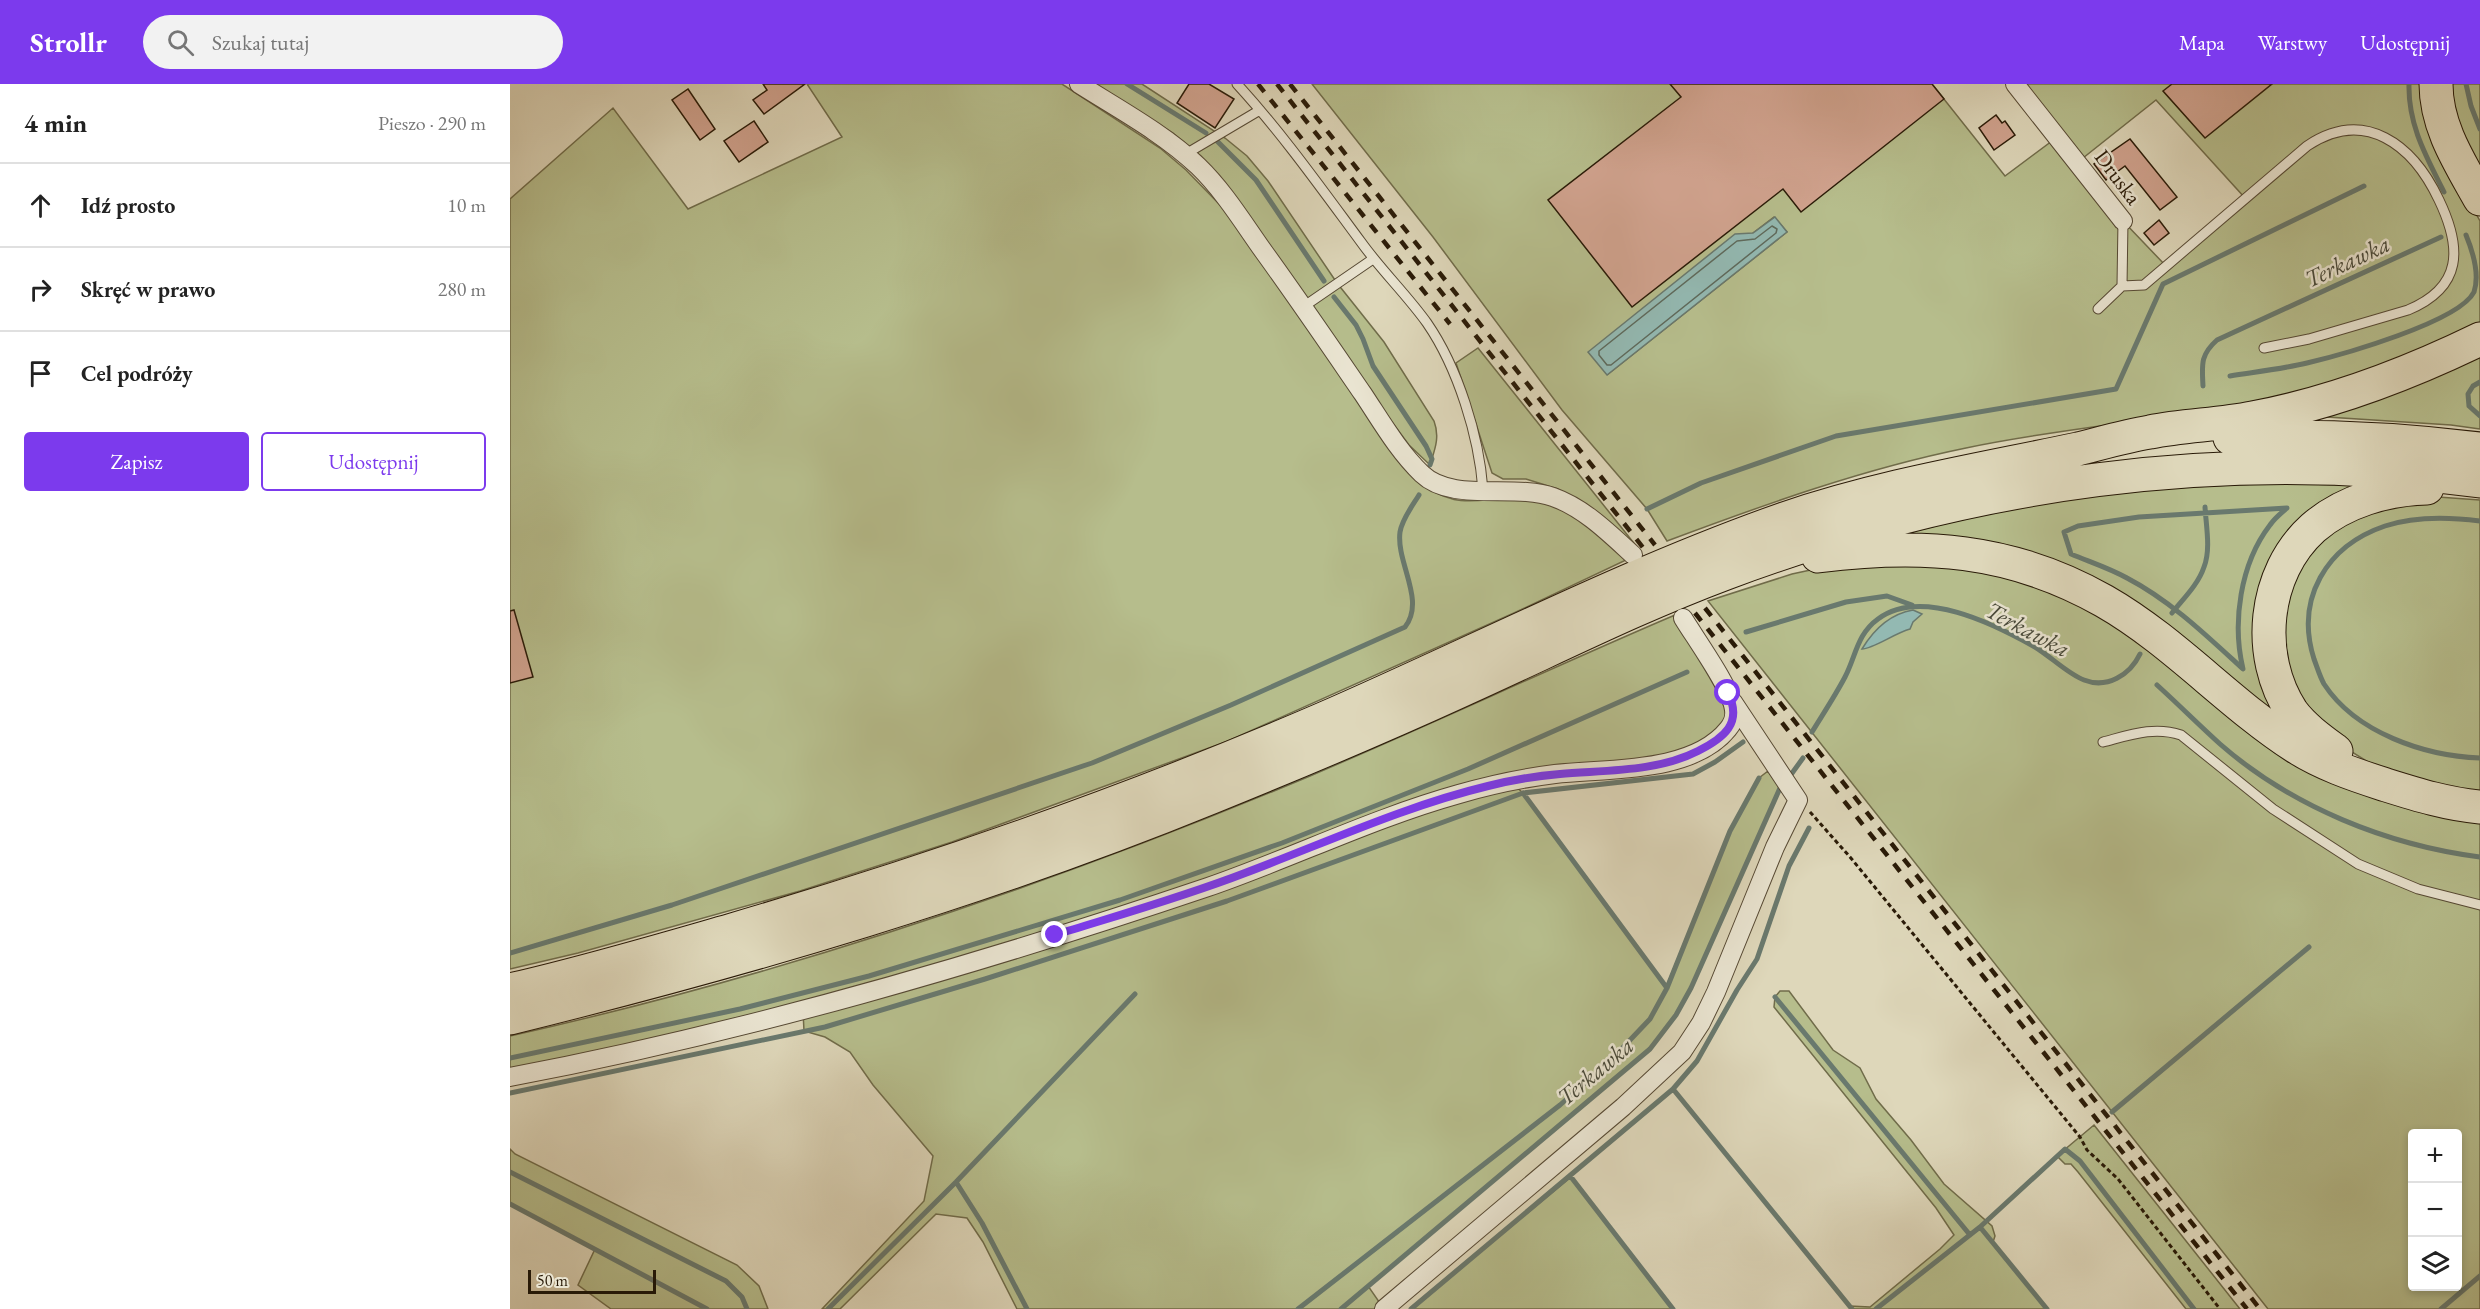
<!DOCTYPE html>
<html lang="pl">
<meta charset="utf-8">
<style>
:root{--surface:#fff;--page:#f2f2f2;--text:#222;--muted:#767676;--line:#e0e0e0;--accent:#7c3aed}
body{margin:0;font-family:"EB Garamond",serif;background:var(--page);color:var(--text)}
.controls{position:absolute;right:18px;bottom:18px;display:grid;overflow:hidden;border-radius:6px;box-shadow:0 3px 9px #0003}
.controls button{width:54px;height:54px;display:grid;place-items:center;padding:0;border:0;border-bottom:2px solid var(--line);background:var(--surface);color:var(--text);font:30px sans-serif}
.scale{position:absolute;left:18px;bottom:15px;width:128px;box-sizing:border-box;padding-left:6px;border:3px solid #291a07;border-top:0;font-size:16px;line-height:21px;white-space:nowrap;color:#291a07;-webkit-text-stroke:4px #eae5d2;paint-order:stroke}
.stop{position:absolute;width:18px;height:18px;margin:-14px;border:4px solid #7c3aed;border-radius:50%;background:#fff}
.stop.end{background:#7c3aed;border-color:#fff;box-shadow:0 2px 6px #0008}
.list{margin:0;padding:0;list-style:none}
h2{display:flex;justify-content:space-between;align-items:center;height:78px;margin:0;padding:0 24px;font-size:26px}
h2 small{font-size:20px;font-weight:400;color:var(--muted)}
.list li{display:grid;grid-template-columns:39px 1fr auto;gap:18px;align-items:center;box-sizing:border-box;height:84px;padding:0 24px;border-top:2px solid var(--line)}
.list b{display:block;font-size:22px;white-space:nowrap}
.list em{font-size:20px;font-style:normal;color:var(--muted)}
.actions{display:flex;gap:12px;padding:18px 24px}
.actions a{flex:1;padding:14px 0;border:2px solid var(--accent);border-radius:6px;text-align:center;font-size:21px;color:var(--accent)}
.actions .main{background:var(--accent);color:#fff}
.icon{flex:none;width:33px;height:33px;fill:none;stroke:currentColor;stroke-width:2;stroke-linecap:round;stroke-linejoin:round}
.map{position:relative;flex:none;width:1970px;height:1225px;overflow:hidden}
header{display:flex;align-items:center;gap:36px;box-sizing:border-box;height:84px;padding:0 30px;background:var(--accent);color:#fff}
header strong{font-size:28px}
nav{display:flex;gap:33px;margin-inline-start:auto;font-size:21px}
.search{width:420px;height:54px;background:var(--page);display:flex;align-items:center;gap:15px;box-sizing:border-box;padding:0 21px;border-radius:33px;color:var(--muted);font-size:22px}
main{display:flex}
aside{flex:1;background:var(--surface)}
.map>svg:first-child{display:block}
</style>
<header>
<strong>Strollr</strong>
<div class="search"><svg class="icon" aria-label="search" viewBox="0 0 24 24"><circle cx="10" cy="10" r="6"/><path d="M15 15l6 6"/></svg>Szukaj tutaj</div>
<nav><a>Mapa</a><a>Warstwy</a><a>Udostępnij</a></nav>
</header>
<main>
<aside>
<h2>4 min<small>Pieszo · 290 m</small></h2>
<ul class="list">
<li><svg class="icon" aria-label="ahead" viewBox="0 0 24 24"><path d="M12 20V5M6 11l6-6 6 6"/></svg><div><b>Idź prosto</b></div><em>10 m</em></li>
<li><svg class="icon" aria-label="right" viewBox="0 0 24 24"><path d="M7 20v-9h11M14 6l5 5-5 5"/></svg><div><b>Skręć w prawo</b></div><em>280 m</em></li>
<li><svg class="icon" aria-label="arrive" viewBox="0 0 24 24"><path d="M6 21V4h12l-3 4 3 4H6"/></svg><div><b>Cel podróży</b></div></li>
</ul>
<div class="actions"><a class="main">Zapisz</a><a>Udostępnij</a></div>
</aside>
<div class="map">
<svg width="1970" height="1225" viewBox="0 0 1970 1225">
<rect width="100%" height="100%" fill="#ded7ba"/>
<filter id="stains"><feTurbulence type="fractalNoise" baseFrequency=".00333" numOctaves="4"/><feColorMatrix values="0 0 0 0 .2 0 0 0 0 .09 0 0 0 0 .02 0 0 0 .5 -.17"/></filter>
<radialGradient id="worn" r=".72"><stop offset=".6" stop-color="#630" stop-opacity="0"/><stop offset="1" stop-color="#630" stop-opacity=".3"/></radialGradient>
<path fill="#b6bd8c" stroke="#706c4a" stroke-width="1.5" fill-rule="evenodd" d="M297 0H552L650 64 676 86 713 124 905 395C947 428 963 414 1010 414 1050 414 1090 448 1116 476L1004 529 718 657 442 758 290 807 68 869 0 885V115L103 24 178 125 332 53Z
M583 0H632L715 54 737 72 758 97 827 199 874 258 924 337C930 353 925 365 920 381L899 361 853 299 719 106 691 72 663 49Z
M802 0H1422L1495 92 1542 57 1601 135 1606 143 1613 137 1656 182 1735 114 1646 16 1573 74 1514 0H1914L1929 64 1970 137V241C1928 258 1883 281 1840 295 1716 334 1583 337 1456 364 1353 385 1256 420 1157 457L1137 425 1052 326 923 153ZM1264 133 1277 148 1097 291 1243 149Z
M1937 0H1970V96L1953 67Z
M968 264 1131 468 1048 405 1016 395H993L982 389 946 279Z
M1970 269V345L1941 341 1817 333V325Z
M1764 399 1865 402 1769 470 1779 643 1642 537 1397 451V449C1460 433 1525 418 1590 410 1648 403 1706 402 1764 399Z
M1928 413 1970 416V708L1904 696 1858 678 1837 665 1788 615 1770 555 1785 485 1835 434Z
M1415 474 1546 504 1679 591 1970 736V1225H1758L1198 517 1282 490 1319 482ZM1902 1050H1948V1202H1902Z
M1165 531 1224 631 1186 669 1001 698 1013 709 1156 903 1220 747 1249 694 1258 687 1270 704 1181 904 1166 931 1140 965 858 1202 874 1225H507L473 1158 457 1134 426 1130 330 1225H312L414 1117 423 1072 363 1001 340 968 315 953 294 947 293 927 0 993V952C272 891 543 800 800 692 922 640 1043 583 1165 531Z
M1270 907H1279L1323 966 1350 984 1366 1015 1401 1056 1434 1100 1482 1142 1485 1152 1483 1158 1537 1225H1340V1222L1360 1223 1430 1165 1444 1151 1426 1124 1264 923 1265 913Z
M1584 1041 1730 1225H1676L1568 1088 1561 1080H1555L1547 1072Z
M0 1065 5 1070 227 1181 249 1202 258 1225H101L68 1201 85 1165 0 1120Z
M1061 1093 1163 1225H901Z"/>
<path fill="#93b9b2" stroke="#69796e" stroke-width="1.5" d="M1265 133 1277 148 1097 291 1078 268 1225 150 1243 149Z
M1403 526 1412 530 1403 538 1400 545C1385 549 1363 565 1352 565 1364 545 1380 530 1403 526Z"/>
<g fill="none" stroke-linecap="round" stroke-linejoin="round">
<path stroke="#5e6a5c" stroke-width="1.5" d="M1262 142 1267 145 1266 149 1101 281H1097L1089 271V267L1227 157 1245 155Z"/>
<path stroke="#69796e" stroke-width="5" d="M617 0 696 49
M1899 0C1898 41 1916 72 1934 108
M1956 0 1961 22 1970 45
M707 57 746 96 814 197
M824 213 846 241 853 255 863 282 916 362 922 375 920 381
M1720 292C1745 288 1772 285 1797 279 1831 271 1949 238 1964 208 1970 190 1963 168 1956 151
M1970 298 1963 302 1958 310 1959 322 1970 332
M1693 302C1692 281 1690 271 1707 256L1931 153
M1777 424C1771 429 1764 435 1760 441 1730 480 1722 539 1733 585 1697 552 1661 517 1617 494 1599 484 1580 478 1561 470L1554 448 1568 442 1629 433Z
M1137 425 1191 399 1326 352 1606 305 1653 200 1854 102
M1970 437C1939 433 1905 432 1875 442 1816 462 1785 515 1804 575 1807 583 1810 593 1814 600 1846 649 1915 672 1970 674
M1662 529C1673 515 1688 501 1694 483 1701 466 1696 441 1695 423
M1236 548 1336 518 1377 512 1402 521
M1647 601C1668 620 1689 641 1710 660 1782 723 1877 761 1970 773
M1302 648C1313 630 1325 612 1335 593 1346 572 1347 550 1368 535 1411 503 1484 540 1525 563 1540 572 1558 590 1574 596 1597 605 1620 591 1630 570
M1280 692 1293 674
M1013 709 1157 904
M0 869 162 821 582 679 721 621 895 543C916 516 886 479 890 448 892 435 903 421 909 411
M1265 913 1460 1151
M0 974 230 925 359 892 610 816 772 759 958 685 1177 588
M1163 1005 1342 1225
M0 1009 315 943 475 895 717 817 1013 709 1183 690 1205 678 1233 658
M1602 1028 1799 863
M0 1088 216 1197 232 1213 237 1225
M1061 1093 1163 1225
M446 1098 472 1139 517 1225
M0 1120 197 1225
M1470 1143 1537 1225
M318 1225 446 1098 625 910
M788 1225 1050 1021 1102 975 1140 935 1157 904 1220 747 1249 694
M831 1225 1140 965 1166 931 1181 904 1270 704
M901 1225 1163 1005 1187 977 1227 906 1247 875 1279 782 1299 744
M1366 1225 1470 1143 1555 1065 1570 1077 1684 1225
M1931 1225 1970 1192"/>
</g>
<path fill="#d1a38f" stroke="#291a07" stroke-width="1.5" d="M253 0H295L254 30 243 16 257 6Z
M679 0H699L724 15 705 44 667 19Z
M1160 0H1422L1434 15 1291 128 1273 105 1122 223 1038 116 1171 13Z
M1662 0H1762L1695 54 1653 7Z
M178 5 205 45 190 56 162 16Z
M1486 31 1492 39 1495 37 1505 51 1484 66 1469 44Z
M244 37 258 58 229 78 214 57Z
M1620 55 1667 113 1650 126 1615 82 1596 96 1584 80Z
M1649 136 1659 149 1644 161 1634 149Z
M4 526 23 593 0 599V527Z"/>
<g fill="none" stroke-linecap="round" stroke-linejoin="round">
<g stroke="#564934" stroke-width="11">
<path id="service" d="M727 0C772 49 811 104 851 158 871 186 897 211 917 239 948 284 969 352 973 406
M674 71 750 26
M1612 202 1634 201 1797 62C1855 23 1903 61 1929 116 1952 164 1953 203 1898 226L1799 255 1754 264
M793 223 863 175
M1588 225 1612 202 1613 137
M1593 658C1620 651 1644 642 1671 651L1763 725 1848 780 1908 805 1970 821"/>
</g>
<g stroke="#564934" stroke-width="20">
<path id="minor" d="M569 0C610 26 653 49 688 82 714 107 734 140 754 168 788 215 820 262 853 310 871 337 888 367 912 390 942 419 1004 399 1043 413 1074 424 1099 449 1123 471
M1505 0 1613 137
M0 993C237 948 470 880 698 803 782 774 863 734 949 710 980 701 1013 694 1045 690 1096 684 1182 690 1218 645 1223 639 1225 634 1224 626 1222 605 1185 554 1173 534
M874 1225 1113 1023 1172 968 1191 939 1206 908 1265 763 1288 716 1223 618"/>
</g>
<g stroke="#291a07" stroke-width="35">
<path id="motorway" d="M1926 0C1926 43 1950 79 1970 115
M1720 354C1804 351 1887 355 1970 365
M1308 472C1411 459 1501 464 1594 517 1664 557 1718 619 1786 663 1813 680 1842 690 1873 700 1905 710 1936 720 1970 723
M1826 667C1811 656 1794 644 1782 628 1745 572 1753 489 1803 444 1834 417 1877 405 1917 404
M0 906C75 889 149 867 222 846 423 787 621 718 813 635 967 568 1115 491 1274 435 1370 402 1469 386 1568 365 1592 359 1616 352 1640 348 1674 341 1709 341 1743 334 1822 319 1898 290 1970 255
M0 934C239 875 474 806 702 713 786 679 869 644 950 607 1039 567 1125 523 1216 489 1457 399 1714 361 1970 397"/>
</g>
<path stroke="#291a07" stroke-width="3" stroke-dasharray="4.5 3" stroke-linecap="butt" d="M1300 728 1340 773 1570 1053 1577 1066 1608 1095 1710 1225"/>
<use href="#service" stroke="#eae5d2" stroke-width="9"/>
<use href="#minor" stroke="#eae5d2" stroke-width="18"/>
<use href="#motorway" stroke="#ded7ba" stroke-width="33"/>
<path stroke="#291a07" stroke-width="4.5" stroke-dasharray="10 10" stroke-linecap="butt" d="M748 0 940 240
M767 0 1135 466
M780 0 1145 461
M1195 524 1750 1225
M1185 529 1737 1225"/>
</g>
<g fill="none" stroke-linecap="round" stroke-linejoin="round">
<path stroke="#7c3aed" stroke-width="8" d="M545 851C609 831 673 813 735 789 815 759 895 722 978 702 1002 696 1026 692 1050 690 1095 686 1147 688 1188 667 1214 654 1233 639 1218 609"/>
</g>
<g text-anchor="middle" dominant-baseline="central" stroke-width="5" stroke-linejoin="round" paint-order="stroke">
<g font-size="22" fill="#291a07" stroke="#eae5d2">
<text transform="translate(1608 93) rotate(53)">Druska</text>
</g>
<g font-size="24" font-style="italic" fill="#494a3a" stroke="#eae5d2">
<text transform="translate(1837 177) rotate(-25)">Terkawka</text>
<text transform="translate(1518 545) rotate(28)">Terkawka</text>
<text transform="translate(1085 987) rotate(-40)">Terkawka</text>
</g>
</g>
<rect width="100%" height="100%" filter="url(#stains)"/>
<rect width="100%" height="100%" fill="url(#worn)"/>
</svg>
<div class="controls">
<button>+</button>
<button>−</button>
<button><svg class="icon" aria-label="layers" viewBox="0 0 24 24"><path d="M12 4l9 5-9 5-9-5zM3 14l9 5 9-5"/></svg></button>
</div>
<div class="scale">50 m</div>
<div class="stop" style="left:1218px;top:609px"></div>
<div class="stop end" style="left:545px;top:851px"></div>
</div>
</main>
